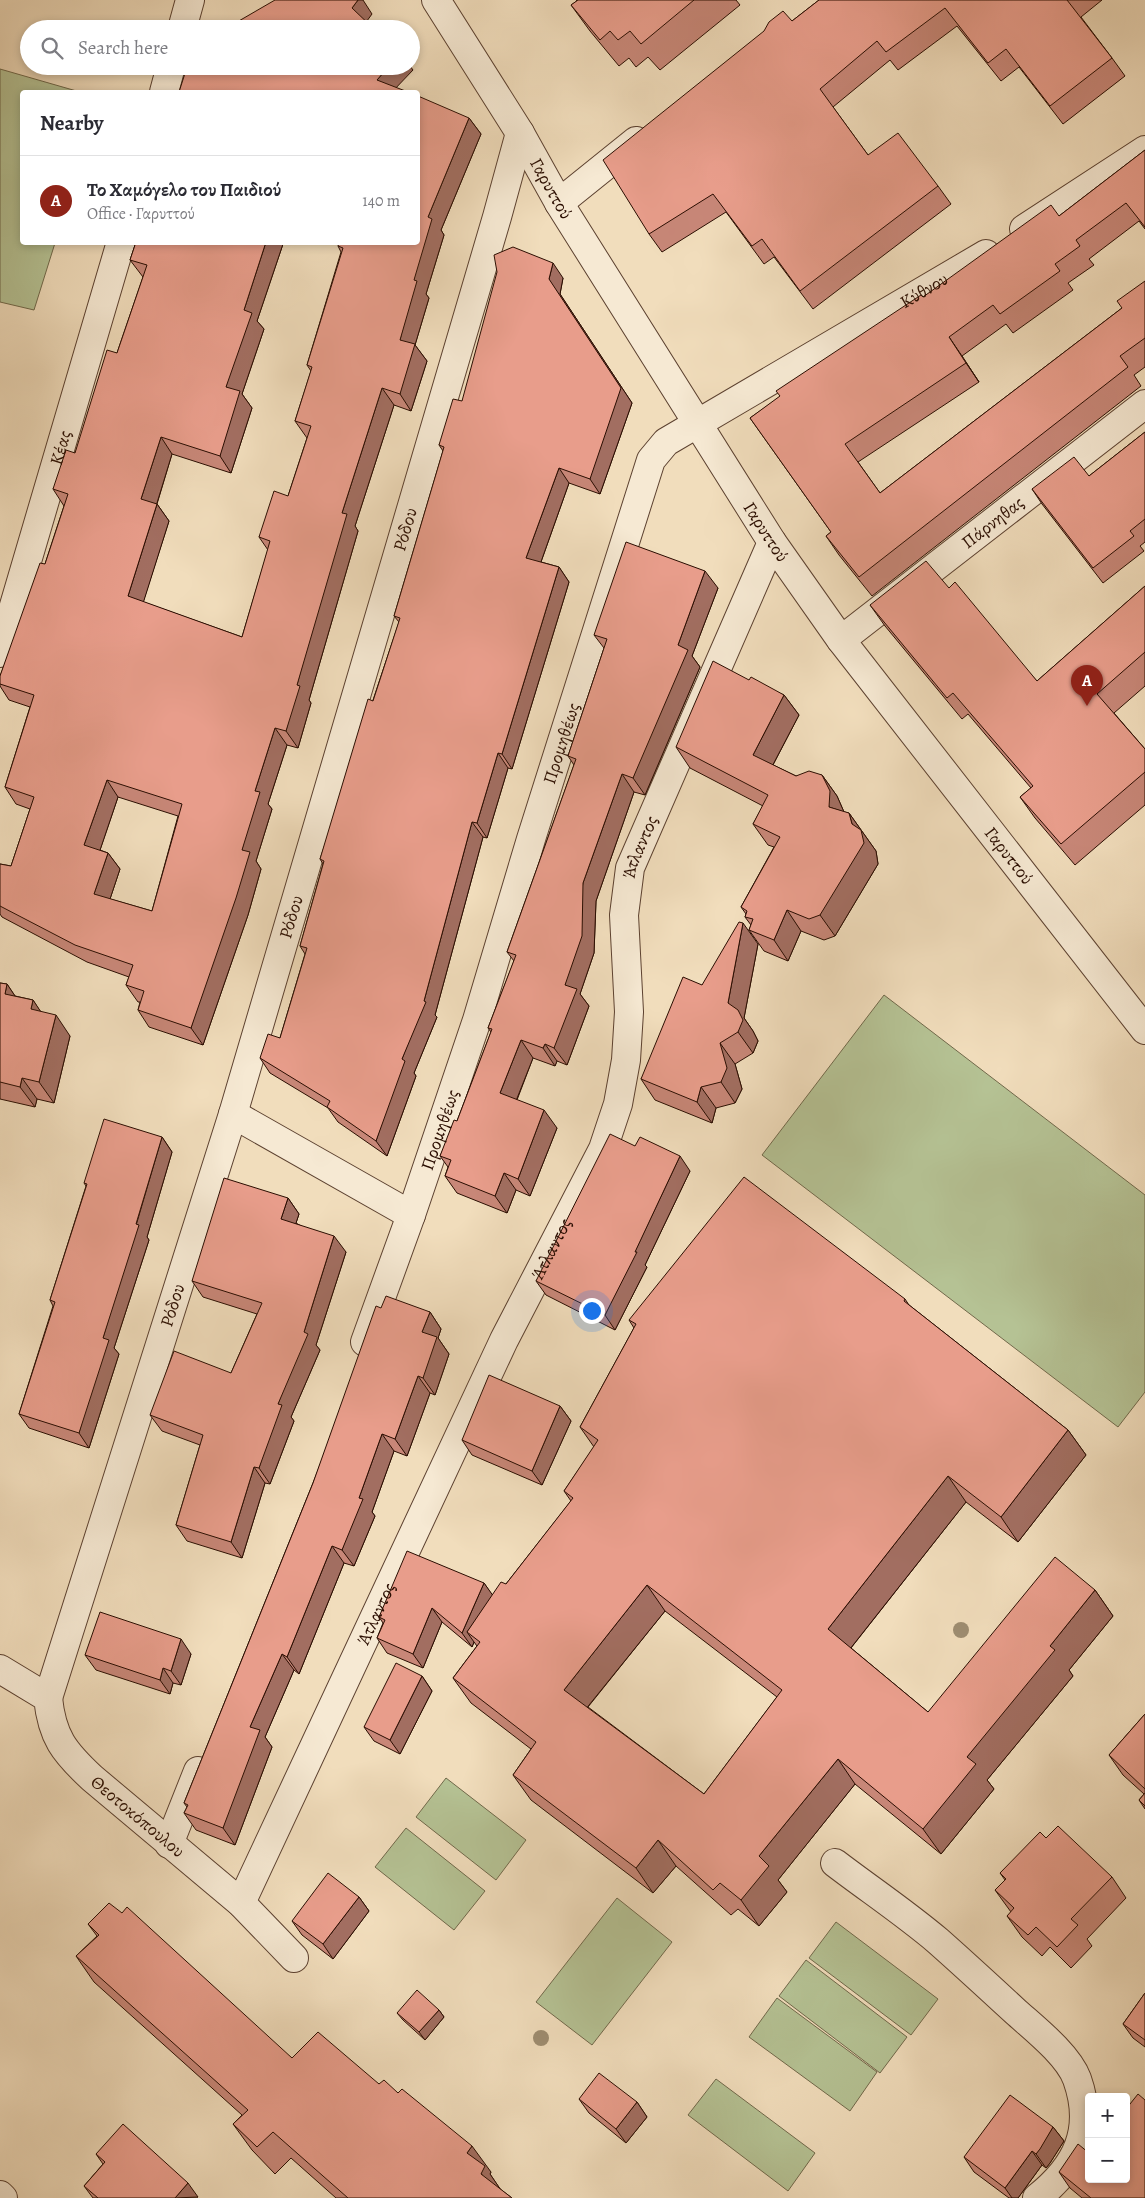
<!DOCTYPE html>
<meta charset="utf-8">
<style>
:root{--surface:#fff;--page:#f2f2f3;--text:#2b2b33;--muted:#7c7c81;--line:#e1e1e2;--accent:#8f2418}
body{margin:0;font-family:Alegreya,serif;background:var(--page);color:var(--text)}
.controls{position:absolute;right:15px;bottom:15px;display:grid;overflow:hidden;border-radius:5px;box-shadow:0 2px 8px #0003}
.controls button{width:45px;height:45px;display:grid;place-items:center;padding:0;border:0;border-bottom:1px solid var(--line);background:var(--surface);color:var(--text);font:25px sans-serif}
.you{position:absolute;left:591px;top:1310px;width:18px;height:18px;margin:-12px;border:4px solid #fff;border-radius:50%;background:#1a73e8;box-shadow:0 0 0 8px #1a73e833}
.badge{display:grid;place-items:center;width:32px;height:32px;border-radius:50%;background:var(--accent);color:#fff;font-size:16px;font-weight:700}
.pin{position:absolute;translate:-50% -41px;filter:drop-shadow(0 1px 2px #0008)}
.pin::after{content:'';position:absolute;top:26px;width:18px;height:15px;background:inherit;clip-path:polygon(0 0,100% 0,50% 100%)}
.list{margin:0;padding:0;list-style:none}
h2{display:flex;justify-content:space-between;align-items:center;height:65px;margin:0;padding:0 20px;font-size:21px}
h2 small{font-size:16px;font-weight:400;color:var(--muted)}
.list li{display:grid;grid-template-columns:32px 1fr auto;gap:15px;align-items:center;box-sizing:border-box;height:90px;padding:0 20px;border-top:1px solid var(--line)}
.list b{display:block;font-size:19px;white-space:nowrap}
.list p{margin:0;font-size:16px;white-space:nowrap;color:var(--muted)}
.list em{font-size:16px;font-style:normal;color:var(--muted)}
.icon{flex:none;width:28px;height:28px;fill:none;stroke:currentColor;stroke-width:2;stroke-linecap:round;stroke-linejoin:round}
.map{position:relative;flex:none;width:1145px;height:2198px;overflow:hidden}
.search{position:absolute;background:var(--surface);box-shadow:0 2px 8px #0003;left:20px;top:20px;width:400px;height:55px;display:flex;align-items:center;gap:12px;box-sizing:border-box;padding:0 18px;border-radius:28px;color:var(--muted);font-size:19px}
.panel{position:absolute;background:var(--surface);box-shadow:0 2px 8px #0003;left:20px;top:90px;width:400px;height:155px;border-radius:5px}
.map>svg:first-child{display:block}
</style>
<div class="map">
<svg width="1145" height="2198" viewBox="0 0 1145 2198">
<rect width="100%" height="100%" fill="#f1ddbc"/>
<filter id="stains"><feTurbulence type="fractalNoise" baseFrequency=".004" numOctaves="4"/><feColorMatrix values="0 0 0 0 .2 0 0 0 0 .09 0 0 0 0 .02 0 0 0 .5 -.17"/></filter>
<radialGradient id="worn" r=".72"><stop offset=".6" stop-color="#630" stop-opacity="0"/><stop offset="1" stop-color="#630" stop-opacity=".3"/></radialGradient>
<path fill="#b5c294" stroke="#70684a" d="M0 69 80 92H22V242L55 243 34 310 0 302Z
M884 995 1145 1195V1392L1118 1427 762 1155Z
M446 1778 526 1840 496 1880 416 1817Z
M406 1828 485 1891 454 1930 375 1867Z
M617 1898 672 1942 592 2045 536 2002Z
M836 1922 938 1999 911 2035 809 1958Z
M806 1960 907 2037 880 2073 779 1996Z
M777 1998 877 2072 850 2111 749 2037Z
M716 2079 815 2153 788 2191 688 2115Z"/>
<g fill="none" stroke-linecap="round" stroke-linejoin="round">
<g stroke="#5c4130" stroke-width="30">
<g id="minor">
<path id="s1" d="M436 0 520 133 559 203 772 542 841 640 1145 1030"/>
<path d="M182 29 190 0"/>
<path d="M164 92 171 66"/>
<path d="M559 203 636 141"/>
<path d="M1024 229 1145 150"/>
<path id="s2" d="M841 640 1145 404"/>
<path id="s3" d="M0 653 121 242"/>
<path d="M233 1114 411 1215"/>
<path id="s4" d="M365 1342 411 1215 477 1020 531 839 651 460 666 442 986 254"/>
<path id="s5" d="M0 1669 48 1698C52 1737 64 1752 92 1778L241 1903 294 1958"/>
<path id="s6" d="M48 1698 233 1114 497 217 520 133"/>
<path d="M169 1844 198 1771"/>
<path d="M835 1863C869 1889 905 1913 938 1941 964 1964 990 1988 1016 2012 1035 2029 1068 2055 1077 2079 1095 2130 1077 2166 1037 2198"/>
<path id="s7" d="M241 1903 504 1340 603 1149 618 1104 626 1060 629 1012 624 915 630 868 772 542"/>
<path d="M0 2195 3 2198"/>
</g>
</g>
<use href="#minor" stroke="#f6e9d3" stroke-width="28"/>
</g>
<g fill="#9e8d71">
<circle cx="961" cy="1630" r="8"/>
<circle cx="541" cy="2038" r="8"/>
</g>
<path fill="#c88778" stroke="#2a0d01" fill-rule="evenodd" d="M576 0H736L740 5 660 70 648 57 636 67 629 58 619 66 590 31 571 5 577 1Z
M819 0H1102L1081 17 1112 58 1125 76 1063 124 1019 67 1001 81 957 26 898 70 890 60 833 107 868 155 938 186 951 204 813 309 774 257 764 264 726 212 662 252 649 234 792 21Z
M469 118 481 134 441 230 444 235 426 294 429 298 415 345 427 361 411 411 394 405 355 526 358 531 309 700 311 703 298 748 287 745 268 804 272 809 256 861 261 869 248 915 203 1045 149 1027 138 1010 140 1002H138L126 985 129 977 87 962 2 917 0 914V864L11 866 30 809 16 804 5 787 30 707 9 700 0 686V676L45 564 64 506 53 489 75 453 117 353 143 277 130 260 136 242H282L283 244 257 321 264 329 242 394 252 408 231 473 172 454 157 504 169 521 143 602 242 637 268 550 259 537 288 496 307 438 295 421 311 371 307 365 341 252 338 246ZM118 797 178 816 152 911 110 899 120 869 108 853 100 850Z
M1145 150V229L1139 221 1089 259 1094 265 1068 283 1073 290 1013 333 1006 324 962 356 979 382 858 462 880 493 1122 308 1145 281V367L1134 375 1141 386 872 596 839 555 826 536 831 532 750 418 923 297 1059 216Z
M563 278 560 294 632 403 600 494 569 483 541 562 559 567 569 582 512 769 508 768 487 838 483 837 435 1015 437 1017 414 1073 416 1076 387 1156 338 1122 328 1108 270 1073 260 1058 280 1038 305 954 300 946 323 864 320 859 399 622 394 616 443 451 439 445 462 401Z
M1145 432V542L1140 546 1144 551 1103 583 1042 504 1032 489 1089 476Z
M1145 586V686L1114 713 1145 749V805L1075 865 1035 818 1020 797 1031 788 968 714 962 719 885 626 870 605 949 588 1037 681Z
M718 588 692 656 700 667 645 795 634 792 596 901 594 953 580 994 589 1006 567 1065 557 1061 555 1066 533 1058 517 1100 557 1128 530 1196 516 1190 507 1213 457 1193 445 1176 448 1167 440 1156 457 1121 491 1032 488 1028 514 961 507 952 574 765 568 756 604 648 594 635Z
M749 680 784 695 799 715 773 765 796 776 822 775 837 796 844 812 849 813 876 851 878 864 835 936 824 940 801 931 788 961 764 951 749 930 751 925 745 917 746 914 741 907 774 847 768 845 753 824 763 806 690 768 676 747Z
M758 944 744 1018 753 1031 758 1041 753 1053 735 1064 742 1089 735 1103 716 1108 712 1123 655 1100 641 1079 702 985Z
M0 983 7 984 15 996 33 1000 40 1011 70 1036 54 1103 37 1099 35 1107 0 1099Z
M162 1137 172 1152 147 1237 149 1240 114 1348 119 1354 89 1448 29 1428 19 1414 53 1306 50 1300 86 1186 84 1183Z
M635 1146 690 1171 645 1265 647 1267 615 1330 546 1295 536 1281Z
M288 1198 299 1214 296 1223 346 1252 316 1345 320 1350 291 1417 294 1421 270 1484 265 1483 242 1558 187 1541 176 1525 200 1445 162 1431 150 1415 231 1373 257 1314 203 1297 192 1281Z
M905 1299 909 1305 1068 1430 1086 1455 1018 1542 966 1502 851 1648 928 1712 1095 1590 1113 1616 1069 1670 1073 1676 987 1780 994 1789 941 1854 855 1784 778 1880 787 1892 759 1926 738 1909 731 1915 676 1866 653 1893 531 1800 513 1775 531 1749 471 1703 453 1678 477 1646 474 1642 472 1647 442 1622 423 1668 387 1653 377 1638 383 1623 379 1617 484 1583 492 1595 506 1584 571 1501 564 1491 594 1447 580 1427 634 1328 629 1320ZM665 1611 777 1697 704 1794 588 1707Z
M381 1308 430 1312 441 1329 438 1338 449 1354 435 1395 430 1393 407 1456 394 1451 372 1512 375 1516 354 1566 344 1563 299 1674 294 1670 265 1737 272 1747 235 1845 196 1830 184 1813 187 1807 184 1803 313 1483Z
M560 1406 571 1421 542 1485 472 1455 462 1440Z
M191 1654 181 1685 173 1683 170 1694 96 1670 85 1655Z
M422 1676 432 1691 400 1754 374 1741 364 1727Z
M1145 1714V1809L1139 1800 1144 1794 1123 1775 1109 1755Z
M1046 1838 1112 1877 1126 1898 1087 1939 1092 1946 1071 1968 1050 1947 1042 1956 1022 1937 1007 1916 1011 1912 995 1890 1005 1880 1000 1873Z
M359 1897 369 1911 333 1959 302 1935 292 1921Z
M88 1924 292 2058 379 2084 398 2093 491 2172 490 2174 500 2189 512 2198H336L291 2158 275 2174 252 2150 233 2124 242 2115 94 1982 76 1956 97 1936Z
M1145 1993V2047L1133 2038 1123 2024Z
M439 2010 444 2017 425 2040 403 2020 397 2013Z
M579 2099 637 2102 647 2117 626 2143 589 2113Z
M1053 2127 1064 2141 1050 2163 1046 2168 1042 2165 1018 2198H1009L974 2172 964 2157Z
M96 2154 198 2197 93 2198 84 2186 103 2164Z
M1059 2172 1089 2179 1145 2198H1082L1070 2188Z"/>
<path fill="#a26e61" stroke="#2a0d01" d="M358 0H363L372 14 364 25 352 8Z
M389 66H410L413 70 392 92 377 80Z
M469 118 481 134 441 230 444 235 426 294 429 298 415 345 427 361 411 411 400 394V340L428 217Z
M266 242H282L283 244 257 321 264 329 242 394 252 408 231 473 220 456 226 387 244 310Z
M553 263 563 278 560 294 632 403 600 494 590 479 549 279Z
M949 337 962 356 979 382 966 363Z
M382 388 394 405 355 526 358 531 309 700 311 703 298 748 286 731 297 685 342 513Z
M161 437 172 454 153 516 141 499Z
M559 468 569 483 537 573 526 558Z
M157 504 169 521 140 613 128 596Z
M559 567 569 582 512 769 502 754Z
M705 571 718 588 692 656 700 667 645 795 633 778 678 645Z
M784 695 799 715 767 776 753 755Z
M275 728 287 745 268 804 272 809 256 861 261 869 248 915 203 1045 191 1028 242 850 255 791Z
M498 753 508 768 487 838 477 823Z
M622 774 634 792 596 901 594 953 580 994 589 1006 567 1065 554 1048 583 883Z
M822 775 837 796 844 812 829 807Z
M107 780 118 797 96 862 84 845Z
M849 813 876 851 878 864 835 936 820 915 852 824Z
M472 822 483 837 435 1015 437 1017 414 1073 416 1076 387 1156 376 1141 402 1059 424 1001Z
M108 853 120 869 106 911 94 894Z
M787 910 801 931 788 961 774 940Z
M743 923 758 944 744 1018 753 1031 758 1041 753 1053 738 1032 728 1003Z
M7 984 21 1005 5 994Z
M33 1000 47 1021 31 1009Z
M56 1015 70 1036 54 1103 39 1082Z
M521 1040 533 1058 512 1111 500 1093Z
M720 1043 735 1064 742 1089 735 1103 721 1082Z
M545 1044 557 1061 555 1066 543 1048Z
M22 1078 37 1099 35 1107 20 1087Z
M701 1087 716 1108 712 1123 697 1102Z
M544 1110 557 1128 530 1196 518 1179Z
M162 1137 172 1152 147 1237 149 1240 114 1348 119 1354 89 1448 79 1433 103 1338Z
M680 1156 690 1171 645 1265 647 1267 615 1330 605 1315Z
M504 1173 516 1190 507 1213 495 1196Z
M288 1198 299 1214 292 1235 281 1219Z
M334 1236 346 1252 316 1345 320 1350 291 1417 294 1421 270 1484 259 1468 278 1404 304 1332Z
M430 1312 441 1329 438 1338 449 1354 435 1395 423 1378 422 1332Z
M418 1376 430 1393 407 1456 395 1439Z
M560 1406 571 1421 542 1485 532 1471Z
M1068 1430 1086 1455 1018 1542 1001 1517Z
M382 1434 394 1451 372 1512 375 1516 354 1566 342 1550 359 1498Z
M254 1467 265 1483 242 1558 231 1542Z
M948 1476 966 1502 846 1654 828 1629Z
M332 1546 344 1563 299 1674 287 1657Z
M484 1583 494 1597 467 1632 474 1642 472 1647 462 1633Z
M647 1585 665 1611 581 1715 564 1690Z
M1095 1590 1113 1616 1069 1670 1073 1676 987 1780 994 1789 941 1854 923 1829 967 1757 1050 1646Z
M432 1608 442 1622 423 1668 413 1654Z
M181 1639 191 1654 181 1685 171 1671Z
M282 1654 294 1670 265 1737 272 1747 235 1845 223 1828 250 1727Z
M163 1668 173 1683 170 1694 160 1680Z
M422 1676 432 1691 400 1754 390 1740Z
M838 1759 855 1784 778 1880 787 1892 759 1926 741 1900 759 1856Z
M658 1840 676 1866 653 1893 636 1868Z
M359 1897 369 1911 333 1959 323 1944Z
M439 2010 444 2017 425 2040 419 2032Z
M637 2102 647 2117 626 2143 616 2129Z
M1053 2127 1064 2141 1050 2163 1046 2168 1036 2154Z
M472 2146 491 2172 490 2174 503 2193 498 2198 467 2153Z
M1032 2151 1042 2165 1018 2198H1012L1005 2188Z
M188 2183 198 2197 175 2198Z"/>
<path fill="#e89d8b" stroke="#2a0d01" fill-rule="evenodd" d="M275 0H358L352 8 374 29H225Z
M578 0H694L641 44 630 31 618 40 610 31 600 40 571 5Z
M819 0H1067L1112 58 1050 106 1006 49 988 63 945 8 886 52 877 41 820 89 868 155 898 133 938 186 800 291 762 239 752 246 713 194 649 234 603 160 764 31 769 22 783 11 792 21Z
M198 66H389L377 80 408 92H179L187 67 197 70Z
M418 96 469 118 428 217 432 219 414 280 417 281 400 340 415 344 400 394 382 388 342 513 347 514 297 685 300 686 286 731 275 728 255 791 260 792 242 850 250 852 236 898 191 1028 138 1010 144 991 126 985 133 965 75 945 0 906V864L11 866 34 797 5 787 34 695 0 684V676L40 563 45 564 68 494 53 489 66 450 75 453 107 350 117 353 147 265 130 260 136 242H266L244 310 252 313 226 387 240 391 220 456 161 437 141 499 157 504 128 596 242 637 270 541 259 537 274 491 288 496 311 426 295 421 312 367 307 365 343 248 338 246 339 242H418ZM107 780 182 804 152 911 94 894 108 853 84 845Z
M1145 150V227L1126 203 1076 240 1080 246 1055 264 1060 271 1000 314 993 305 949 337 966 363 845 444 880 493 1122 308 1117 301 1145 281V338L1120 356 1128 367 859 577 826 536 831 532 750 418 780 396 776 391 921 295 923 297 1051 205 1059 216Z
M513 247 553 263 549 279 621 388 590 479 559 468 526 558 559 567 502 754 498 753 477 823 472 822 424 1001 426 1002 402 1059 405 1061 376 1141 327 1107 330 1101 260 1058 268 1034 280 1038 307 948 300 946 324 861 320 859 368 699 373 701 400 618 394 616 444 447 439 445 453 399 462 401 497 272 494 255Z
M1145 432V519L1130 531 1134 536 1093 568 1032 489 1074 457 1089 476Z
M626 542 705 571 678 645 688 650 633 778 622 774 583 883 582 936 565 985 577 989 554 1048 545 1044 543 1048 521 1040 500 1093 544 1110 518 1179 504 1173 495 1196 445 1176 451 1160 440 1156 454 1120 457 1121 492 1029 488 1028 516 955 507 952 576 759 568 756 607 639 594 635Z
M926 561 949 588 955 582 1037 681 1145 586V652L1097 694 1145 749V772L1061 844 1020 797 1033 786 953 693 947 698 870 605Z
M713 661 749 680 751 677 784 695 753 755 796 776 809 771 822 775 830 791 829 807 849 813 852 824 861 830 864 843 820 915 809 919 787 910 774 940 749 930 753 919 745 917 747 911 741 907 780 837 753 824 768 795 676 747Z
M739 922 743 923 728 1003 738 1010 743 1020 738 1032 720 1043 727 1068 721 1082 701 1087 697 1102 641 1079 683 977 702 985Z
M0 983 7 984 5 994 33 1000 31 1009 56 1015 39 1082 22 1078 20 1087 0 1082Z
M104 1119 162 1137 136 1224 139 1225 103 1338 109 1340 79 1433 19 1414 55 1302 50 1300 87 1184 84 1183Z
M610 1134 635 1146 640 1137 680 1156 635 1252H637L605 1315 536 1281Z
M744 1177 905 1299 904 1301 1068 1430 1001 1517 948 1476 828 1629 928 1712 1055 1557 1095 1590 1050 1646 1055 1650 967 1757 976 1764 923 1829 838 1759 759 1856 769 1866 741 1900 720 1883 713 1890 658 1840 636 1868 513 1775 536 1742 453 1678 480 1642 467 1632 501 1582 506 1584 573 1498 564 1491 598 1440 580 1427 636 1324 629 1320ZM647 1585 782 1690 704 1794 564 1690Z
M224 1178 288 1198 281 1219 334 1236 304 1332 308 1334 278 1404 282 1405 259 1468 254 1467 231 1542 176 1525 203 1435 150 1415 174 1351 231 1373 262 1303 192 1281Z
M386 1296 430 1312 422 1332 437 1337 423 1378 418 1376 395 1439 382 1434 359 1498 363 1499 342 1550 332 1546 287 1657 282 1654 250 1727 260 1730 223 1828 184 1813 188 1805 184 1803 313 1483 376 1306 381 1308Z
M489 1375 560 1406 532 1471 462 1440Z
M407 1551 484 1583 462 1633 432 1608 413 1654 377 1638 385 1620 379 1617Z
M100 1612 181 1639 171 1671 163 1668 160 1680 85 1655Z
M396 1663 422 1676 390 1740 364 1727Z
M1145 1714V1789L1109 1755Z
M1145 1793V1806L1139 1800Z
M1058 1826 1112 1877 1071 1919 1078 1925 1057 1947 1036 1927 1028 1935 1007 1916 1014 1908 995 1890 1006 1879 1000 1873 1040 1832 1046 1838Z
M328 1873 359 1897 323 1944 292 1921Z
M109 1903 122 1913 127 1907 292 2058 318 2032 379 2084 384 2080 398 2093 402 2089 472 2146 467 2153 485 2166 481 2174 512 2198H348L273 2132 257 2147 233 2124 248 2110 76 1956 99 1935 88 1924Z
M417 1990 439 2010 419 2032 397 2013Z
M1145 1993V2040L1123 2024Z
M599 2073 637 2102 616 2129 579 2099Z
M1138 2094 1145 2100V2198H1091L1059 2172 1078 2144 1089 2153V2179H1126V2109Z
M1010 2095 1053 2127 1040 2149 1036 2154 1032 2151 1005 2188 964 2157Z
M123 2124 188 2183 175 2198H98L84 2186 105 2162 96 2154Z"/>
<g text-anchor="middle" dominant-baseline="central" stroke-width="5" stroke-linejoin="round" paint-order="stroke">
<g font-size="18" fill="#2a0d01" stroke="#f6e9d3">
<text stroke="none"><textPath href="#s1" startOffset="221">Γαρυττού</textPath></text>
<text stroke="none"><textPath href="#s4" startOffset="1250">Κύθνου</textPath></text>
<text stroke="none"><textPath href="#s3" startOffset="214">Κέας</textPath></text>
<text stroke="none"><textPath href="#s2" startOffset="192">Πάρνηθας</textPath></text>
<text stroke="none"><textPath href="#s6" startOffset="1222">Ρόδου</textPath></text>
<text stroke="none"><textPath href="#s1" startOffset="626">Γαρυττού</textPath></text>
<text stroke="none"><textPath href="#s4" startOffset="630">Προμηθέως</textPath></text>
<text stroke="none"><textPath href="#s7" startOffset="1144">Άτλαντος</textPath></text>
<text stroke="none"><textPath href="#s1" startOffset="1031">Γαρυττού</textPath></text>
<text stroke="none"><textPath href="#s6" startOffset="818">Ρόδου</textPath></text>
<text stroke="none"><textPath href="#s4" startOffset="225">Προμηθέως</textPath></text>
<text stroke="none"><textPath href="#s7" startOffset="724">Άτλαντος</textPath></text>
<text stroke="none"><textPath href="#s6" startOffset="412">Ρόδου</textPath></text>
<text stroke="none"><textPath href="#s7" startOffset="319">Άτλαντος</textPath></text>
<text stroke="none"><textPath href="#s5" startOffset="210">Θεοτοκόπουλου</textPath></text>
</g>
</g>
<rect width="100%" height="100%" filter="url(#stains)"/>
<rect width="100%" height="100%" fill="url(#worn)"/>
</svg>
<div class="controls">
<button>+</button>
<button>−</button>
</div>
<div class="you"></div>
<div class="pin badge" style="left:1087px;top:706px">A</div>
<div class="search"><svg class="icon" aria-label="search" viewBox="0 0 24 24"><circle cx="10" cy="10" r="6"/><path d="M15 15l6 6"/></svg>Search here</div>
<section class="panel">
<h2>Nearby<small></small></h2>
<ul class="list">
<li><span class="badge">A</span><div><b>Το Χαμόγελο του Παιδιού</b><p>Office · Γαρυττού</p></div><em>140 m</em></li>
</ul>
</section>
</div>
